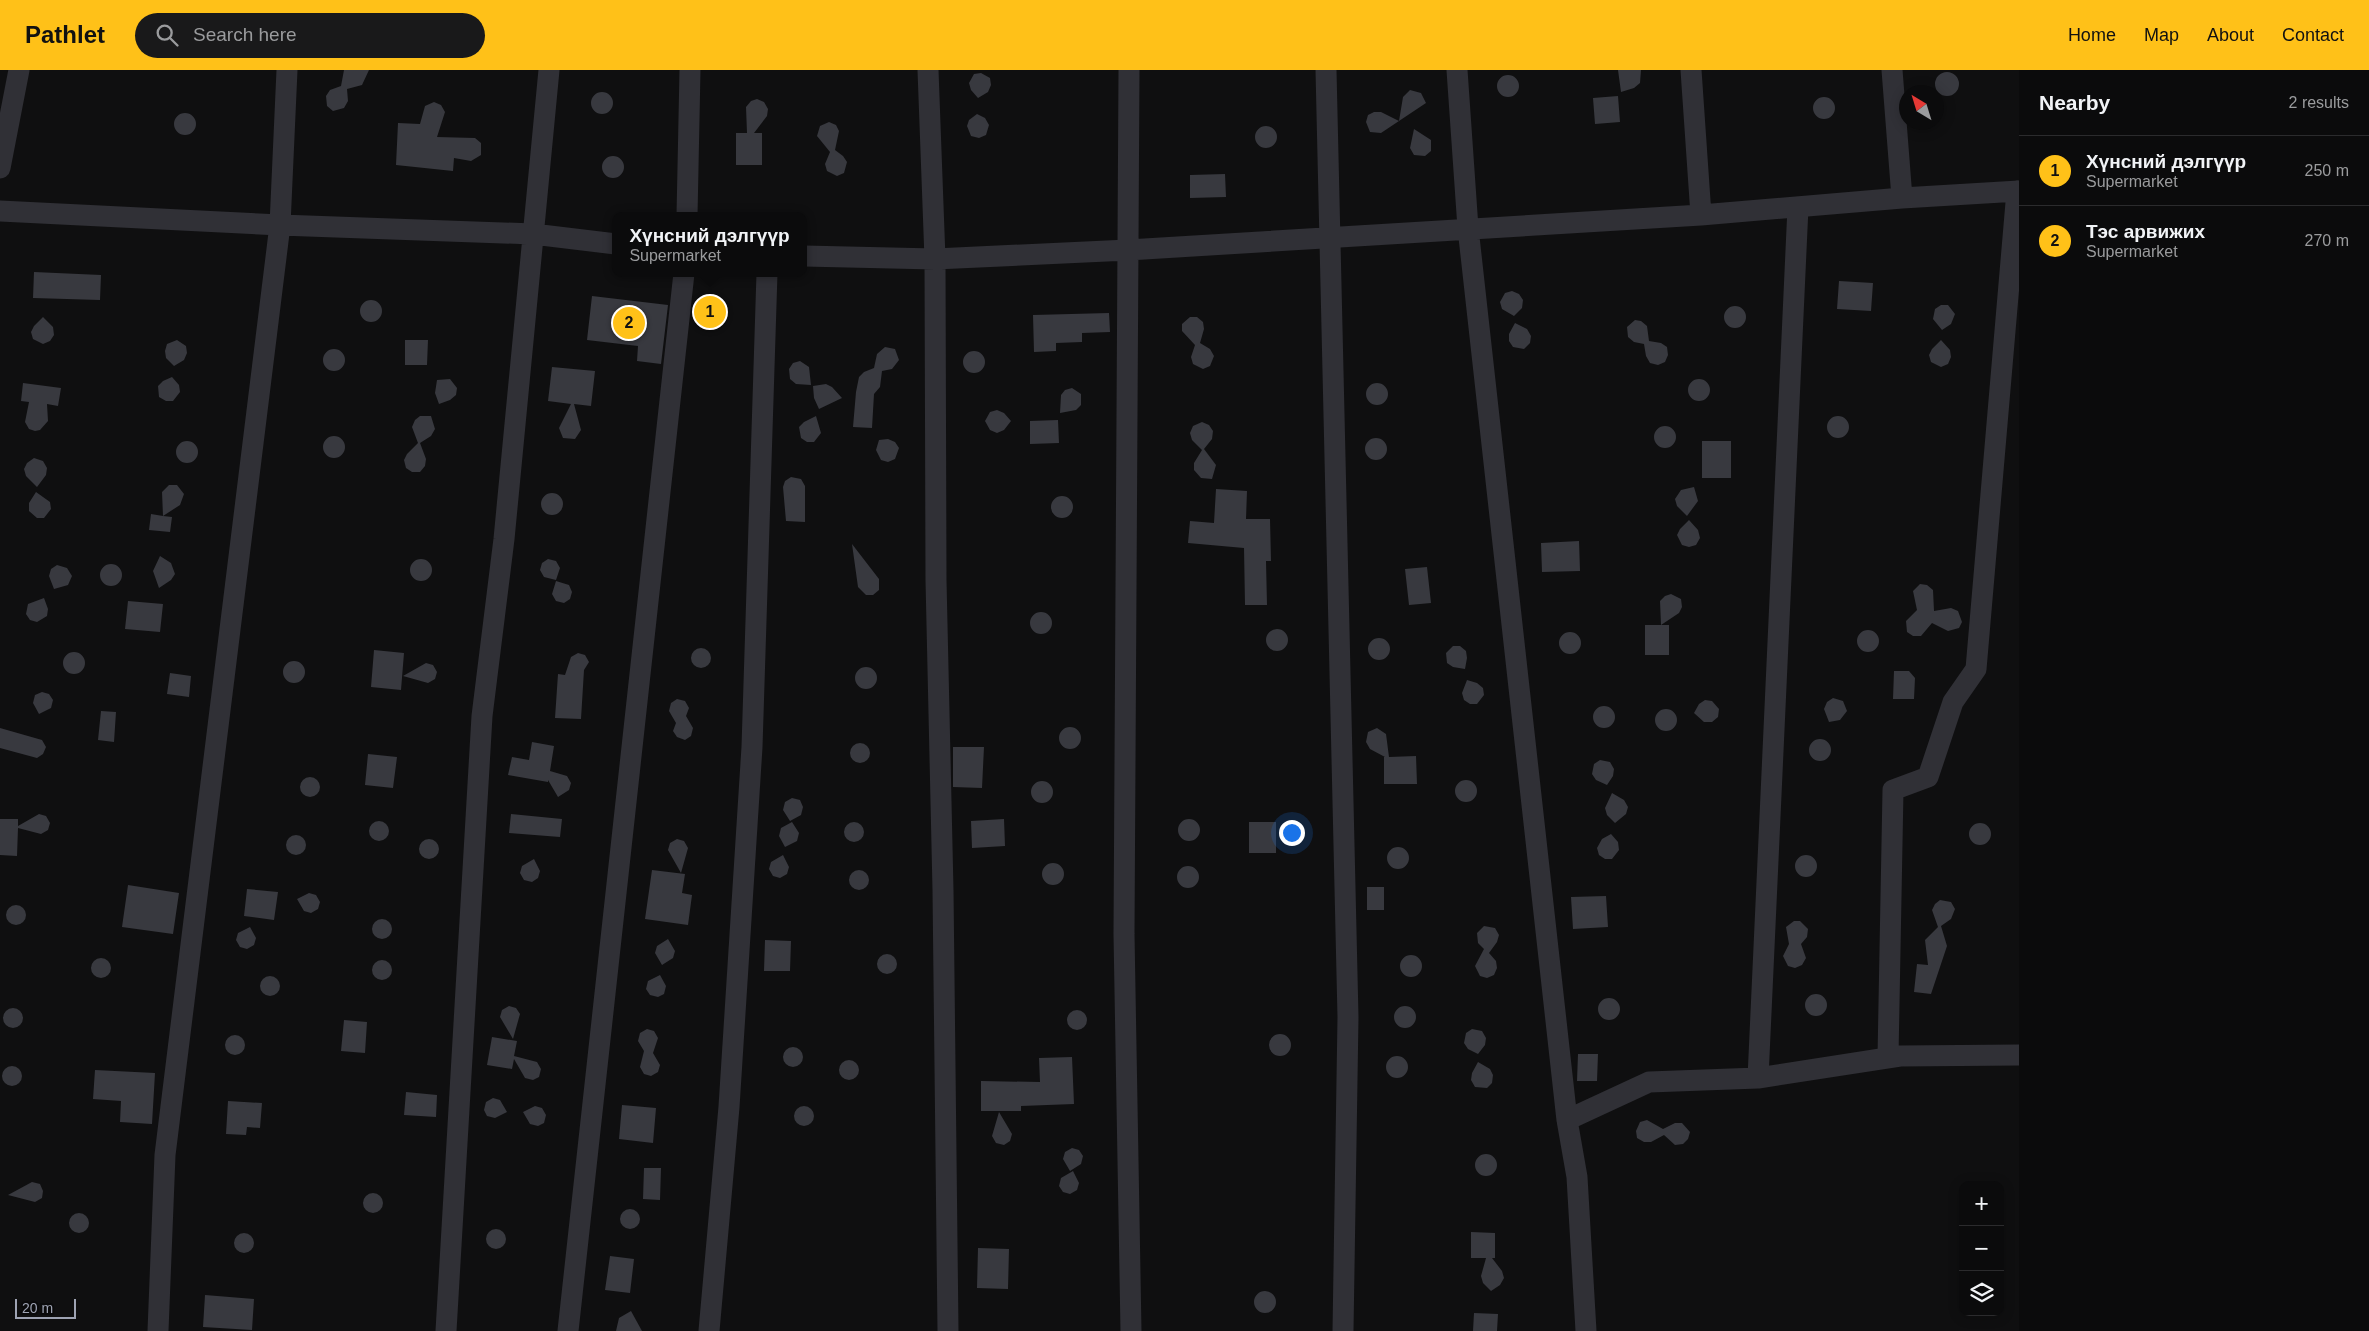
<!DOCTYPE html>
<meta charset="utf-8">
<style>
:root{--surface:#0b0b0c;--page:#19191a;--text:#f1f3f6;--muted:#9a9b9d;--line:#2b2b2d;--accent:#ffc118}
body{margin:0;font-family:Arial,sans-serif;background:var(--page);color:var(--text)}
.controls{position:absolute;right:15px;bottom:15px;display:grid;overflow:hidden;border-radius:10px;box-shadow:0 2px 12px #0003}
.controls button{width:45px;height:45px;display:grid;place-items:center;padding:0;border:0;border-bottom:1px solid var(--line);background:var(--surface);color:var(--text);font:25px sans-serif}
.compass{position:absolute;left:1899px;top:15px;width:45px;height:45px;border-radius:50%;background:var(--surface);box-shadow:0 2px 12px #0003;rotate:322deg}
.scale{position:absolute;left:15px;bottom:12px;width:61px;box-sizing:border-box;padding-left:5px;border:2px solid #9ea3b3;border-top:0;font-size:14px;line-height:18px;white-space:nowrap;color:#9ea3b3;-webkit-text-stroke:4px #0a0a0b;paint-order:stroke}
.you{position:absolute;left:1291px;top:762px;width:18px;height:18px;margin:-12px;border:4px solid #fff;border-radius:50%;background:#1a73e8;box-shadow:0 0 0 8px #1a73e833}
.badge{display:grid;place-items:center;width:32px;height:32px;border-radius:50%;background:var(--accent);color:#111;font-size:16px;font-weight:700}
.pin{position:absolute;translate:-50% -50%;border:2px solid #fff;box-shadow:0 1px 5px #0006}
.popup{position:absolute;left:612px;top:142px;width:195px;height:65px;box-sizing:border-box;display:grid;place-content:center;border-radius:10px;background:var(--surface);filter:drop-shadow(0 1px 4px #0005);font-size:16px;white-space:nowrap;color:var(--muted)}
.popup b{font-size:19px;color:var(--text)}
.popup::after{content:'';position:absolute;left:50%;top:100%;margin-left:-10px;border:10px solid transparent;border-top-color:var(--surface)}
.list{margin:0;padding:0;list-style:none}
h2{display:flex;justify-content:space-between;align-items:center;height:65px;margin:0;padding:0 20px;font-size:21px}
h2 small{font-size:16px;font-weight:400;color:var(--muted)}
.list li{display:grid;grid-template-columns:32px 1fr auto;gap:15px;align-items:center;box-sizing:border-box;height:70px;padding:0 20px;border-top:1px solid var(--line)}
.list b{display:block;font-size:19px;white-space:nowrap}
.list p{margin:0;font-size:16px;white-space:nowrap;color:var(--muted)}
.list em{font-size:16px;font-style:normal;color:var(--muted)}
.icon{flex:none;width:28px;height:28px;fill:none;stroke:currentColor;stroke-width:2;stroke-linecap:round;stroke-linejoin:round}
.map{position:relative;flex:none;width:2019px;height:1261px;overflow:hidden}
header{display:flex;align-items:center;gap:30px;box-sizing:border-box;height:70px;padding:0 25px;background:var(--accent);color:#111}
header strong{font-size:24px}
nav{display:flex;gap:28px;margin-inline-start:auto;font-size:18px}
.search{width:350px;height:45px;background:var(--page);display:flex;align-items:center;gap:12px;box-sizing:border-box;padding:0 18px;border-radius:28px;color:var(--muted);font-size:19px}
main{display:flex}
aside{flex:1;background:var(--surface)}
.map>svg:first-child{display:block}
</style>
<header>
<strong>Pathlet</strong>
<div class="search"><svg class="icon" aria-label="search" viewBox="0 0 24 24"><circle cx="10" cy="10" r="6"/><path d="M15 15l6 6"/></svg>Search here</div>
<nav><a>Home</a><a>Map</a><a>About</a><a>Contact</a></nav>
</header>
<main>
<div class="map">
<svg width="2019" height="1261" viewBox="0 0 2019 1261">
<rect width="100%" height="100%" fill="#0f0f10"/>
<path fill="#38393f" d="M344 0H369L362 15 347 19 348 31 344 38 333 41 327 36 326 26 330 20 341 16Z
M1618 0H1641L1640 13 1634 18 1621 22Z
M1935 14a12 12 0 1 1 24 0a12 12 0 1 1-24 0Z
M981 3 990 8 991 15 988 22 978 28 971 20 969 13 974 4Z
M1497 16a11 11 0 1 1 22 0a11 11 0 1 1-22 0Z
M1410 20 1421 23 1426 33 1381 63 1370 62 1366 52 1368 45 1374 42H1381L1399 51 1403 27Z
M591 33a11 11 0 1 1 22 0a11 11 0 1 1-22 0Z
M1618 26 1620 52 1595 54 1593 28Z
M1813 38a11 11 0 1 1 22 0a11 11 0 1 1-22 0Z
M757 29 764 32 768 39 767 46 754 63H762V95H736V63H747L746 37 751 31Z
M434 32 441 35 445 42 437 67 475 68 481 73V85L471 91 454 88 453 101 396 95 398 53 420 54 425 36Z
M174 54a11 11 0 1 1 22 0a11 11 0 1 1-22 0Z
M977 44 985 48 989 55 986 65 979 68 971 66 967 56 969 50Z
M829 52 836 55 839 61 835 80 843 86 847 92 844 103 837 106 827 101 825 94 830 82 817 66 820 56Z
M1255 67a11 11 0 1 1 22 0a11 11 0 1 1-22 0Z
M1414 59 1431 70V81L1425 86 1414 85 1410 78Z
M602 97a11 11 0 1 1 22 0a11 11 0 1 1-22 0Z
M1225 104 1226 127 1190 128V105Z
M34 202 101 205 100 230 33 228Z
M1839 211 1873 213 1871 241 1837 239Z
M1512 221 1519 224 1523 230 1522 238 1514 246 1502 239 1500 232 1505 223Z
M592 226 668 235 661 294 637 291 638 276 587 270Z
M360 241a11 11 0 1 1 22 0a11 11 0 1 1-22 0Z
M1941 235H1948L1955 244 1951 254 1942 260 1933 249 1935 239Z
M1724 247a11 11 0 1 1 22 0a11 11 0 1 1-22 0Z
M1109 243 1110 262 1082 263V272L1056 273V281L1034 282 1033 245Z
M43 247 53 257 54 265 50 271 43 274 33 269 31 262 34 256Z
M1190 247H1197L1203 252 1204 259 1200 273 1210 279 1214 286 1210 296 1203 299 1193 294 1191 287 1195 275 1182 261V254Z
M1635 250 1641 251 1647 256 1649 271 1661 273 1667 277 1668 285 1665 292 1658 295 1650 293 1646 286 1644 274 1634 272 1628 267 1627 257Z
M1515 253 1527 259 1531 266 1530 273 1524 279 1513 277 1509 271V264Z
M177 270 186 276 187 283 184 290 174 296 166 288 165 281 167 274Z
M405 270H428L427 295H405Z
M1941 270 1950 280 1951 287 1948 294 1941 297 1931 292 1929 285 1932 279Z
M885 277 895 279 899 290 892 299 882 301 880 317 874 324 872 358 853 357 856 322 859 307 864 302 874 298 877 284Z
M323 290a11 11 0 1 1 22 0a11 11 0 1 1-22 0Z
M963 292a11 11 0 1 1 22 0a11 11 0 1 1-22 0Z
M800 291 809 297 811 315 796 314 790 309 789 299 793 293Z
M552 297 595 301 591 336 574 334 581 360 575 369 563 368 559 358 571 334 548 331Z
M172 307 179 315 180 322 173 331H166L159 327 158 316 163 311Z
M1688 320a11 11 0 1 1 22 0a11 11 0 1 1-22 0Z
M450 309 457 318 456 325 450 330 439 334 435 323 437 310Z
M1366 324a11 11 0 1 1 22 0a11 11 0 1 1-22 0Z
M23 313 61 318 58 336 47 334 48 351 40 360 35 361 29 359 25 352 29 332 21 331Z
M826 314 832 317 842 328 819 339 814 328 813 316Z
M1072 318 1081 324V335L1076 340 1060 343 1061 325 1065 320Z
M997 340 1004 343 1011 351 1004 360 997 363 990 360 985 351 990 342Z
M1827 357a11 11 0 1 1 22 0a11 11 0 1 1-22 0Z
M420 346H431L435 359 431 366 420 373 426 389 425 396 420 402H412L406 398 404 390 407 384 418 373 412 357 415 350Z
M816 346 821 363 814 372H807L801 368 799 357 804 352Z
M1058 350 1059 373 1030 374V351Z
M1202 352 1209 355 1213 361 1212 369 1204 379 1216 395 1212 409 1201 408 1194 400V393L1202 380 1192 370 1190 363 1193 356Z
M1654 367a11 11 0 1 1 22 0a11 11 0 1 1-22 0Z
M323 377a11 11 0 1 1 22 0a11 11 0 1 1-22 0Z
M1365 379a11 11 0 1 1 22 0a11 11 0 1 1-22 0Z
M888 369 895 372 899 378 895 389 888 392 881 390 876 380 879 370Z
M176 382a11 11 0 1 1 22 0a11 11 0 1 1-22 0Z
M1702 371H1731V408H1702Z
M34 388 43 391 47 398 46 405 37 417 26 406 24 399 27 393Z
M791 407 801 409 805 416V452L786 451 783 417 785 411Z
M169 415H177L184 424 180 435 163 446 172 447 170 462 149 460 151 444 163 446 162 422Z
M1694 417 1698 431 1687 446 1677 436 1675 429 1681 420Z
M1216 419 1247 421 1246 449H1270L1271 491H1266L1267 535H1245L1244 478 1188 473 1190 451 1214 453Z
M36 422 50 432 51 439 44 448H37L29 441V433Z
M541 434a11 11 0 1 1 22 0a11 11 0 1 1-22 0Z
M1051 437a11 11 0 1 1 22 0a11 11 0 1 1-22 0Z
M1689 450 1698 460 1700 468 1696 475 1689 477 1682 475 1677 465 1680 459Z
M1579 471 1580 501 1542 502 1541 473Z
M852 474 879 509V520L873 525H866L858 517Z
M160 486 171 493 175 504 171 510 159 518 153 501Z
M410 500a11 11 0 1 1 22 0a11 11 0 1 1-22 0Z
M548 489 556 491 560 498 556 510 544 507 540 500 542 493Z
M100 505a11 11 0 1 1 22 0a11 11 0 1 1-22 0Z
M57 495 67 498 72 506 68 515 54 519 49 506 51 499Z
M1427 497 1431 533 1409 535 1405 499Z
M556 511 569 515 572 522 570 529 564 533 556 531 552 524Z
M1920 514 1927 515 1933 520 1934 541 1951 538 1958 541 1962 552 1959 558 1948 561 1932 553 1921 566H1913L1907 562 1906 551 1917 540 1913 521Z
M1671 524 1681 529 1682 537 1679 543 1661 555 1660 531 1665 526Z
M44 528 48 539 47 546 37 552 30 550 26 544 28 534Z
M128 531 163 534 160 562 125 559Z
M1030 553a11 11 0 1 1 22 0a11 11 0 1 1-22 0Z
M1645 555H1669V585H1645Z
M1266 570a11 11 0 1 1 22 0a11 11 0 1 1-22 0Z
M1857 571a11 11 0 1 1 22 0a11 11 0 1 1-22 0Z
M1559 573a11 11 0 1 1 22 0a11 11 0 1 1-22 0Z
M1368 579a11 11 0 1 1 22 0a11 11 0 1 1-22 0Z
M1453 576H1460L1466 581 1467 588 1465 599 1453 597 1447 593 1446 583Z
M691 588a10 10 0 1 1 20 0a10 10 0 1 1-20 0Z
M374 580 404 583 401 620 371 617Z
M63 593a11 11 0 1 1 22 0a11 11 0 1 1-22 0Z
M578 583 585 585 589 592 584 600 581 649 555 648 558 604 565 605 571 587Z
M283 602a11 11 0 1 1 22 0a11 11 0 1 1-22 0Z
M426 593 433 595 437 602 435 609 428 613 403 606Z
M855 608a11 11 0 1 1 22 0a11 11 0 1 1-22 0Z
M1894 601H1909L1915 608 1914 629H1893Z
M170 603 191 606 189 627 167 624Z
M1467 610 1477 613 1483 618 1484 625 1477 634H1470L1464 630 1462 623Z
M42 622 49 624 53 630 51 638 39 644 33 633 35 625Z
M1833 628 1843 631 1847 641 1840 650 1829 652 1824 639 1827 632Z
M677 629 685 631 689 638 686 646 693 658 691 666 685 670 677 667 673 661 676 653 669 641 671 633Z
M1705 630 1712 631 1719 639 1718 647 1712 652H1704L1694 643 1699 634Z
M1593 647a11 11 0 1 1 22 0a11 11 0 1 1-22 0Z
M1655 650a11 11 0 1 1 22 0a11 11 0 1 1-22 0Z
M101 641 116 642 114 672 98 670Z
M1059 668a11 11 0 1 1 22 0a11 11 0 1 1-22 0Z
M0 658 42 670 46 677 43 684 37 688 0 678Z
M1377 658 1386 664 1389 687 1416 686 1417 714H1384V687H1385L1370 679 1366 672 1368 662Z
M1809 680a11 11 0 1 1 22 0a11 11 0 1 1-22 0Z
M532 672 554 676 550 701 567 706 571 713 569 720 558 727 548 710V712L508 705 512 687 529 690Z
M850 683a10 10 0 1 1 20 0a10 10 0 1 1-20 0Z
M953 677H984L982 718 953 717Z
M368 684 397 687 393 718 365 715Z
M1600 690 1610 692 1614 699 1613 706 1607 715 1596 710 1592 704 1594 694Z
M300 717a10 10 0 1 1 20 0a10 10 0 1 1-20 0Z
M1455 721a11 11 0 1 1 22 0a11 11 0 1 1-22 0Z
M1031 722a11 11 0 1 1 22 0a11 11 0 1 1-22 0Z
M1612 723 1624 730 1628 737 1626 744 1615 753 1607 745 1605 738Z
M792 728 800 730 803 737 801 745 790 751 783 740 785 732Z
M39 744 46 746 50 753 48 760 41 764 18 758 17 786 0 785V749H18V756Z
M511 744 562 749 560 767 509 763Z
M1178 760a11 11 0 1 1 22 0a11 11 0 1 1-22 0Z
M1004 749 1005 776 972 778 971 751Z
M369 761a10 10 0 1 1 20 0a10 10 0 1 1-20 0Z
M792 752 799 763 797 771 785 777 779 766 781 758Z
M1249 752H1276V783H1249Z
M844 762a10 10 0 1 1 20 0a10 10 0 1 1-20 0Z
M1969 764a11 11 0 1 1 22 0a11 11 0 1 1-22 0Z
M1611 764 1618 772 1619 780 1612 789H1605L1599 785 1597 778 1602 769Z
M286 775a10 10 0 1 1 20 0a10 10 0 1 1-20 0Z
M677 769 684 771 688 778 681 803 668 780 670 773Z
M419 779a10 10 0 1 1 20 0a10 10 0 1 1-20 0Z
M1387 788a11 11 0 1 1 22 0a11 11 0 1 1-22 0Z
M1795 796a11 11 0 1 1 22 0a11 11 0 1 1-22 0Z
M783 785 789 797 787 804 780 808 773 806 769 799 771 792Z
M534 789 540 801 538 808 532 812 524 810 520 803 522 796Z
M1042 804a11 11 0 1 1 22 0a11 11 0 1 1-22 0Z
M1177 807a11 11 0 1 1 22 0a11 11 0 1 1-22 0Z
M652 800 685 804 682 823 692 825 688 855 645 849Z
M849 810a10 10 0 1 1 20 0a10 10 0 1 1-20 0Z
M128 815 179 823 173 864 122 857Z
M1367 817H1384V840H1367Z
M247 819 278 822 274 850 244 846Z
M309 823 316 825 320 832 318 839 311 843 304 841 297 829Z
M1606 826 1608 857 1573 859 1571 827Z
M1940 830 1951 832 1955 839 1951 849 1941 856 1947 876 1931 924 1914 922 1917 894 1928 895 1925 870 1938 857 1932 840 1935 834Z
M6 845a10 10 0 1 1 20 0a10 10 0 1 1-20 0Z
M372 859a10 10 0 1 1 20 0a10 10 0 1 1-20 0Z
M1794 851H1800L1808 859 1807 867 1801 874 1806 888 1802 895 1795 898 1788 896 1783 886 1789 874 1786 857Z
M1484 856 1495 858 1499 865 1497 872 1489 883 1496 891 1497 898 1494 905 1487 908 1480 906 1475 896 1484 879 1478 873 1477 863Z
M250 857 256 868 254 875 247 879 240 877 236 870 238 863Z
M668 869 675 881 673 888 662 895 655 883 657 876Z
M765 870 791 871 790 901H764Z
M877 894a10 10 0 1 1 20 0a10 10 0 1 1-20 0Z
M1400 896a11 11 0 1 1 22 0a11 11 0 1 1-22 0Z
M91 898a10 10 0 1 1 20 0a10 10 0 1 1-20 0Z
M372 900a10 10 0 1 1 20 0a10 10 0 1 1-20 0Z
M660 905 666 916 664 924 658 927 650 925 646 919 648 911Z
M260 916a10 10 0 1 1 20 0a10 10 0 1 1-20 0Z
M1805 935a11 11 0 1 1 22 0a11 11 0 1 1-22 0Z
M1598 939a11 11 0 1 1 22 0a11 11 0 1 1-22 0Z
M1394 947a11 11 0 1 1 22 0a11 11 0 1 1-22 0Z
M509 936 516 938 520 944 513 969 500 947 502 940Z
M3 948a10 10 0 1 1 20 0a10 10 0 1 1-20 0Z
M1067 950a10 10 0 1 1 20 0a10 10 0 1 1-20 0Z
M344 950 367 952 365 983 341 981Z
M647 959 654 961 658 968 653 983 660 995 658 1002 651 1006 644 1004 640 997 644 981 638 971 640 963Z
M1472 959 1482 961 1486 968 1485 975 1478 984 1468 979 1464 973 1466 963Z
M1269 975a11 11 0 1 1 22 0a11 11 0 1 1-22 0Z
M225 975a10 10 0 1 1 20 0a10 10 0 1 1-20 0Z
M492 967 517 971 514 986 537 992 541 999 539 1007 533 1010 525 1008 514 989 512 999 487 995Z
M783 987a10 10 0 1 1 20 0a10 10 0 1 1-20 0Z
M1578 984H1598L1597 1011H1577Z
M1386 997a11 11 0 1 1 22 0a11 11 0 1 1-22 0Z
M1072 987 1074 1034 1021 1036V1041H981V1011L1040 1012 1039 988Z
M839 1000a10 10 0 1 1 20 0a10 10 0 1 1-20 0Z
M1478 992 1490 999 1493 1005 1492 1013 1487 1018 1475 1017 1471 1010 1472 1003Z
M2 1006a10 10 0 1 1 20 0a10 10 0 1 1-20 0Z
M95 1000 155 1003 152 1054 120 1052 121 1031 93 1029Z
M406 1022 437 1025 436 1047 404 1045Z
M493 1028 500 1030 507 1042 495 1048 487 1046 484 1040 486 1032Z
M228 1031 262 1033 260 1058 247 1057 246 1065 226 1064Z
M622 1035 656 1038 653 1073 619 1069Z
M535 1036 542 1038 546 1045 544 1053 538 1056 530 1054 523 1042Z
M794 1046a10 10 0 1 1 20 0a10 10 0 1 1-20 0Z
M999 1042 1012 1064 1010 1071 1004 1075 996 1073 992 1066Z
M1647 1050 1663 1059 1675 1053H1682L1690 1062 1688 1069 1683 1074 1675 1075 1664 1065 1651 1072H1644L1637 1068 1636 1061 1640 1052Z
M1072 1078 1079 1080 1083 1086 1081 1094 1070 1101 1063 1089 1065 1082Z
M1475 1095a11 11 0 1 1 22 0a11 11 0 1 1-22 0Z
M644 1098H661L660 1130 643 1129Z
M1073 1101 1079 1113 1077 1120 1070 1124 1063 1122 1059 1116 1061 1108Z
M32 1112 40 1114 43 1121 42 1128 35 1132 8 1125Z
M363 1133a10 10 0 1 1 20 0a10 10 0 1 1-20 0Z
M620 1149a10 10 0 1 1 20 0a10 10 0 1 1-20 0Z
M69 1153a10 10 0 1 1 20 0a10 10 0 1 1-20 0Z
M486 1169a10 10 0 1 1 20 0a10 10 0 1 1-20 0Z
M1471 1162 1495 1163V1188H1492L1502 1201 1504 1208 1500 1215 1491 1221 1483 1213 1481 1206 1486 1188H1471Z
M234 1173a10 10 0 1 1 20 0a10 10 0 1 1-20 0Z
M978 1178 1009 1179 1008 1219 977 1218Z
M610 1186 634 1189 630 1223 605 1220Z
M1254 1232a11 11 0 1 1 22 0a11 11 0 1 1-22 0Z
M205 1225 254 1229 252 1260 203 1257Z
M631 1241 642 1261H616L619 1248Z
M1474 1243 1498 1244 1497 1261H1473Z"/>
<g fill="none" stroke-linecap="round" stroke-linejoin="round">
<path stroke="#303036" stroke-width="21" d="M928 0 935 189 936 510 943 820 948 1261
M1129 0 1124 864 1131 1261
M1326 0 1348 947 1343 1261
M1457 0 1468 158 1567 1050 1577 1107 1586 1261
M1691 0 1701 145
M1892 0 1902 128
M0 98 19 0
M0 141 280 155 533 164 616 174
M687 146 690 0
M804 186 935 189 1128 180 1701 145 1902 128 2019 121
M1888 987 1893 720 1928 707 1953 632 1976 599 2017 121
M1758 1008 1798 137
M1567 1050 1649 1012 1758 1008 1900 986 2019 985
M158 1261 165 1085 280 155 287 0
M446 1261 482 646 504 469 549 0
M568 1261 684 203
M709 1261 729 1037 752 677 767 203"/>
</g>
</svg>
<div class="controls">
<button>+</button>
<button>−</button>
<button><svg class="icon" aria-label="layers" viewBox="0 0 24 24"><path d="M12 4l9 5-9 5-9-5zM3 14l9 5 9-5"/></svg></button>
</div>
<svg class="compass" viewBox="-18 -18 36 36"><path d="M0-13l5 13h-10z" fill="#e53935"/><path d="M0 13l5-13h-10z" fill="#9a9b9d"/></svg>
<div class="scale">20 m</div>
<div class="you"></div>
<div class="pin badge" style="left:710px;top:242px">1</div>
<div class="popup"><b>Хүнсний дэлгүүр</b>Supermarket</div>
<div class="pin badge" style="left:629px;top:253px">2</div>
</div>
<aside>
<h2>Nearby<small>2 results</small></h2>
<ul class="list">
<li><span class="badge">1</span><div><b>Хүнсний дэлгүүр</b><p>Supermarket</p></div><em>250 m</em></li>
<li><span class="badge">2</span><div><b>Тэс арвижих</b><p>Supermarket</p></div><em>270 m</em></li>
</ul>
</aside>
</main>
